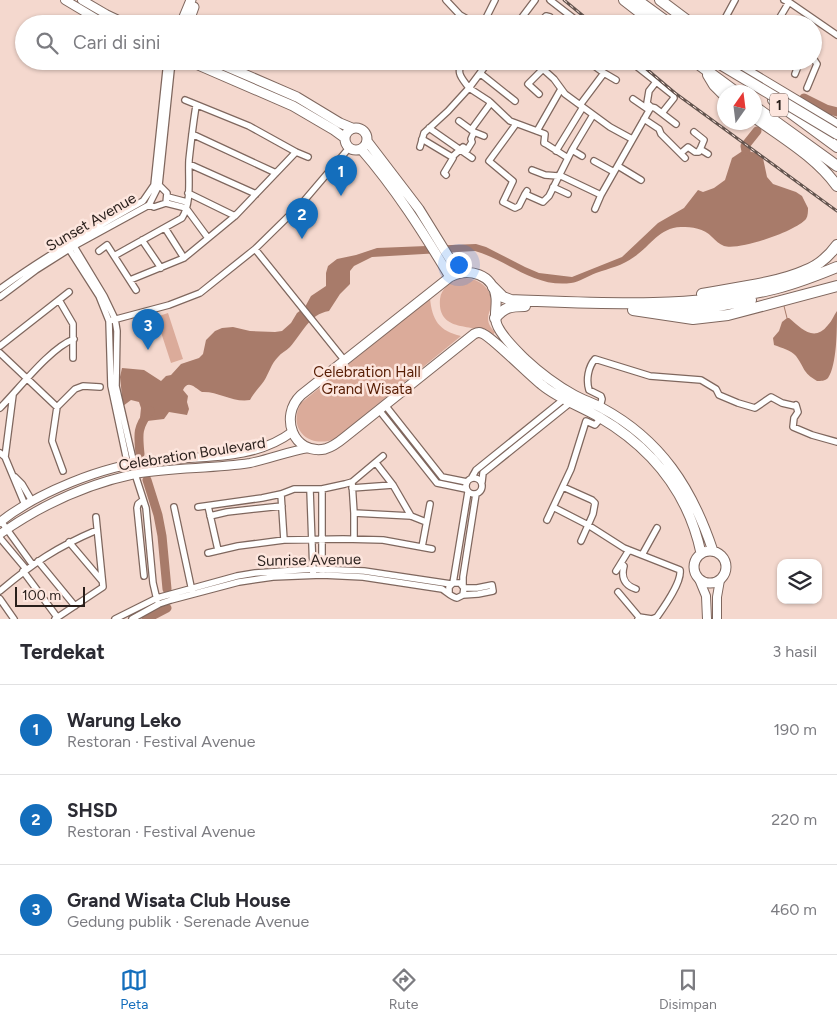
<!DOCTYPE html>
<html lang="id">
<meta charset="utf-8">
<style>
:root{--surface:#fff;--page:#f7f7f7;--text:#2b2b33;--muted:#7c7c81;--line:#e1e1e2;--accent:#146ebc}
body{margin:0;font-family:Figtree,sans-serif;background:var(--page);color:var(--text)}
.controls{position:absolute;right:15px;bottom:15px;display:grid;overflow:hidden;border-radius:10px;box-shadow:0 1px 4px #0004}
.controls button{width:45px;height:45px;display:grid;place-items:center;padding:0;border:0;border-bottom:1px solid var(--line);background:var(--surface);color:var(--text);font:25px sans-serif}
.compass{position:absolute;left:717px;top:85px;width:45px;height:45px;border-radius:50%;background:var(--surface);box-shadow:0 1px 4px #0004;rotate:14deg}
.scale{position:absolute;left:15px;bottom:12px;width:70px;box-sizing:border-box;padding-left:5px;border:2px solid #291f1b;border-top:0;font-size:14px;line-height:18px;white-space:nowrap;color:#291f1b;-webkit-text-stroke:4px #fde6de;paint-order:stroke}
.you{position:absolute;left:458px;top:264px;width:18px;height:18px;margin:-12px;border:4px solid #fff;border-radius:50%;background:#1a73e8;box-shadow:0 0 0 8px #1a73e833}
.badge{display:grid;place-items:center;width:32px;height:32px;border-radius:50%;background:var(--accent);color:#fff;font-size:16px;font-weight:700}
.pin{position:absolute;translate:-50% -41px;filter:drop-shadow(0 1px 2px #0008)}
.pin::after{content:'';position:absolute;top:26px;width:18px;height:15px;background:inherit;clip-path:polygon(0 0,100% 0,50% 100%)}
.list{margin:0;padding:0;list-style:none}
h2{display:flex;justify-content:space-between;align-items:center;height:65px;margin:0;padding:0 20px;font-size:21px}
h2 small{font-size:16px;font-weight:400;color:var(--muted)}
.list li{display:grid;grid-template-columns:32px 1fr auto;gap:15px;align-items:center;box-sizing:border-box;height:90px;padding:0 20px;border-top:1px solid var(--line)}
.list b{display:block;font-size:19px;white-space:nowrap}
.list p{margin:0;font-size:16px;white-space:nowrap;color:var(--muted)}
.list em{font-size:16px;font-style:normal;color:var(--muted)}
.icon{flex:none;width:28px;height:28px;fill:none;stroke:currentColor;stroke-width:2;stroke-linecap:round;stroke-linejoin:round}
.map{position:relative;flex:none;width:837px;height:619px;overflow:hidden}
.search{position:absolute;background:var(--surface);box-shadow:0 1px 4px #0004;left:15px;right:15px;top:15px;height:55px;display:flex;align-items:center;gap:12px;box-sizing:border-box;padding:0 18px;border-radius:28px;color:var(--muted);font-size:19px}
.sheet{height:335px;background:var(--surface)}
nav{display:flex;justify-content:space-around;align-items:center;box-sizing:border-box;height:70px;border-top:1px solid var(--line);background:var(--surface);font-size:14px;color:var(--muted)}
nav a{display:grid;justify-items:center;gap:2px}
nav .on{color:var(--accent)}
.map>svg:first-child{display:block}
</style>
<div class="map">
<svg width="837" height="619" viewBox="0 0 837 619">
<rect width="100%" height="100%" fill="#f4d8ce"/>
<path fill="#dbab9a" d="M461 278C478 277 494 288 491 307 490 311 488 314 488 318 488 324 491 328 495 332L493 335C476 322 437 335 440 299 441 288 452 281 461 278Z
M430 298C432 320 439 331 461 336L335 439C308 449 287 428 301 403Z
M168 313 183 359 171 363 156 317Z"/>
<path fill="#a87b6a" d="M744 150 756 153 763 158 767 177 773 184 796 192 802 196 808 208C808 211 808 216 806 219 796 231 739 251 724 246 719 244 716 241 712 237 704 228 692 227 681 227 658 228 651 246 634 257 622 266 610 268 596 273 588 276 579 282 571 283 535 288 507 260 475 251L372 257 354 266 350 271V284L340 294 329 311C309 314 302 334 290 347 286 351 281 353 278 357 271 364 269 373 264 381 259 388 255 391 250 400 233 403 218 391 202 392 195 388 188 379 183 390L188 396 187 402 189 409 187 415 169 412 164 419 147 421 140 418 141 408 139 402 131 400 123 406 120 377 122 368 144 370 161 381 166 376 171 375 181 364 199 358 203 354 206 340 215 331 222 328 233 327 250 331 275 332 282 331 291 323 297 313 305 307 311 296 326 286V273L328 266 337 259 356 255 377 248 476 244 486 247 525 267 539 273 572 277 622 257 658 223 684 208 698 190 703 192 714 188 725 180 732 158Z
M837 311C837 329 837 365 828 378 825 381 821 381 817 381 802 372 805 368 796 356 791 350 782 348 774 345L773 338 779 331 782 322 787 318H789C801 328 814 343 828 325 832 321 834 315 837 311Z"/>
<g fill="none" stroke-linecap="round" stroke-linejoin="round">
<path stroke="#a87b6a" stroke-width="1" d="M784 306 787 318"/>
<path stroke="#a87b6a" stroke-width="9" d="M804 98 826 109 837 112
M746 151 745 146 757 131
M140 454C138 434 137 427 150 411
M147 480 158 515 162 536 167 589
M146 619 167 608"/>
<g stroke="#7f675e" stroke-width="8">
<path id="street" d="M446 0 460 15 476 24
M550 0 581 24
M784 0 789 2 837 35
M483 24 495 0
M517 24 535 0
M538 24 546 16 550 17 556 24
M722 24 735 0
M776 24 789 2
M534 61 554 79 565 94 610 127 632 139
M630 61 673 95 674 98 662 113
M589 62 604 73
M481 74 515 101
M795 74 800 61
M656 82 649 91 647 103 651 107 655 108 676 124
M807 88 817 64 813 58
M539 94 528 84 543 69
M633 99 649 110
M185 100 249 126 296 152 308 157
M490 102 510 121 545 134 544 143 546 144 568 158
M580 105 604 73 616 80
M644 119 659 129 661 134 685 158
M459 121 474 132 484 136
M516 124 489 161 513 181 503 202 515 208 519 206 525 194
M429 128 472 158
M471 130 490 104 489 101 469 88 489 61
M537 131 561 89
M192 134 276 173
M422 139 452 157 463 147 467 150 472 142 471 139 474 132
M420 147 424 133 448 111 469 88C462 78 455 73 463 61
M700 149 708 154
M572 150 582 156
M556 151 583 107
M681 153 688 147 695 152H699L704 140 694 132
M594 161 614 172
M189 164 256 194
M618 166 641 180
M532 170 545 175 558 176
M446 175 444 173 453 158 452 157
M559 175 601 195
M553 187 568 194
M527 191 525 194 543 202 549 196 572 150 593 115
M188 193 235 216
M168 197 187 202
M166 203 186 208 208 238
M149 205 154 207 166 203 167 193 159 185
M595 209 601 195 651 107
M165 228 184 258
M142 240 161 268
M72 243 104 296 115 319 117 331 116 386 134 464
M67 246 99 296 109 321 111 386 128 466
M255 249 345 361
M99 251 107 245 136 290
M114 256 182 218C192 202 188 179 189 160 191 142 193 124 196 106
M130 280 184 258 235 216 296 152
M0 289C45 256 93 229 143 201L154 185 167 61
M0 297 36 270 74 246 149 205 159 185 171 70 175 61
M59 300 73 324V358
M109 321 169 305 200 293 255 249 303 202 349 148
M0 346 69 292
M0 353 57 407
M385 405 442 477 467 482
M600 407 602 399 601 396 589 390C586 380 588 367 595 359L650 376 701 380 716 389 719 395 738 403 755 408 771 397 782 403 795 406 796 405 798 412 794 418 793 427 812 435 837 442
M0 408C19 389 50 348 74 339
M379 410 437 483 466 489
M0 453 5 457 25 505
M5 457 13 395
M376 463 393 485 411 516
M63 471 52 441 57 407 75 389 83 386 100 387
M135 474 146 508 153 583 157 600
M15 477 22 484 32 501
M472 477 476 470 564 399
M466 486a8 8 0 1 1 16 0a8 8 0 1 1-16 0Z
M352 482 354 513V539
M482 482 483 473 570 403
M563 487 592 500 595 503 593 514 581 541
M352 488 393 485
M310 490 313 572
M281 494 284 540
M143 500 138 504 137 508 144 576
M208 506 218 550
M174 507 192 591
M198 507 262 498 281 494 294 489H322L345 484 352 482 383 456
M553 507 588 525 624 548 680 570C682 582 664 607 657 617L652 619 639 617 638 619
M354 513 411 516 426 522
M210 516 227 512 282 506
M547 520 571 469 586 421 595 425 601 418
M1 521 32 564
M0 538 26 569
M69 542 102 581
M422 547 430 504
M208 553 238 546 284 540 343 539 383 540 432 549
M642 555 657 528
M38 561 75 606
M621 563 624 566C621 577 624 585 636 589
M23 571 57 617
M322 571V489
M616 571 629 550
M453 583 468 492
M463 586V577L476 494
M0 591C33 563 57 547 97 530
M618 592 639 617
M463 595 478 594 493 591 492 585 477 588H464
M0 599 14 619
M55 619 103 587 96 517
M115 619 157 598 237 576 255 573 313 569 364 571 451 584
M132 619 159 604 171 600 239 582 273 577 322 575 363 577 442 589C447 592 451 597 457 598L463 595 464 588 460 583H453L449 587V593"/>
</g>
<g stroke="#7f675e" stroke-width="10">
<path id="secondary" d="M65 0 105 24
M82 0 106 14 127 24
M0 522C38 492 103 466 151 461 198 455 252 462 292 432
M0 534C40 506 87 484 135 474 173 467 212 469 250 463 270 459 289 451 309 448
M699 579 706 596 707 619
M717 619V597L720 580"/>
</g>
<g stroke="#7f675e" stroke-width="11">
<path id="primary" d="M181 24 191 0
M188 24 194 7
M189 61 293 106 334 130 345 138
M214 61 297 97 340 123 352 128
M345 139a11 11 0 1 1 22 0a11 11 0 1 1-22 0Z
M367 141 419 209 453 264 462 271
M361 149C395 188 423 232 450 277
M694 567a16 16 0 1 1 32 0a16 16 0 1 1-32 0Z
M701 553C688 492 652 448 599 417 580 406 559 399 542 385 531 377 489 334 481 333 479 332 476 333 474 334L345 437C339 442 332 447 325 449 293 455 279 416 301 395L450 277C468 267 494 274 496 298 497 308 493 318 498 327 504 339 516 350 525 359 540 373 556 385 574 395 583 400 593 403 602 408 661 440 692 488 713 551"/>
</g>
<g stroke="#7f675e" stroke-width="12">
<path id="highway" d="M624 0 655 24
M637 0 670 24
M660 0 692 24
M694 61 736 92
M730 61 837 125
M708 75 714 85 724 95
M773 100 837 147
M754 106 837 166
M754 117C783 138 816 157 837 186
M493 287 503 297 511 300C596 303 685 309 769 290 792 285 815 276 837 267
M702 294C732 288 777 283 804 271 818 266 829 256 837 245
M633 310 693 319 728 315 837 286
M644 310 701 309 751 300
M495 318C505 307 510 306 525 306"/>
</g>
<use href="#street" stroke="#fff" stroke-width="5.5"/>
<use href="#secondary" stroke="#fff" stroke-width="8"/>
<use href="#primary" stroke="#fff" stroke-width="9"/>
<use href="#highway" stroke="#fff" stroke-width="10"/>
<g stroke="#63544e" stroke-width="3">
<path id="rail" d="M564 0 593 24
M637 61 675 93 837 211"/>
</g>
<use href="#rail" stroke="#fde6de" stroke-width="1" stroke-dasharray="4" stroke-linecap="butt"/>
<g stroke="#7f675e" stroke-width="12" stroke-linecap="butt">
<path id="highway-bridge" d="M715 61 837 134"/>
</g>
<use href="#highway-bridge" stroke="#fff" stroke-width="10"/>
</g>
<g text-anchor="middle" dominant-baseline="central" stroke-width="5" stroke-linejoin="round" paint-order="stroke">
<rect fill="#fde6de" stroke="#695b56" stroke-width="1" x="770" y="93.5" width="18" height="23" rx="4"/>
<g font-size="14" font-weight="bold" fill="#291f1b">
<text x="779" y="105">1</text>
</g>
<g font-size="15" fill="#291f1b" stroke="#fde6de">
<text transform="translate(91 222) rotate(-30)">Sunset Avenue</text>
<text transform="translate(192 454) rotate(-9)">Celebration Boulevard</text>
<text transform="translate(309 560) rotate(-1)">Sunrise Avenue</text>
</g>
<g font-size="15" fill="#571d04" stroke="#fde6de">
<text x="367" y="372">Celebration Hall<tspan x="367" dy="17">Grand Wisata</tspan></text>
</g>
</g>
</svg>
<div class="controls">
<button><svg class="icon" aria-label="layers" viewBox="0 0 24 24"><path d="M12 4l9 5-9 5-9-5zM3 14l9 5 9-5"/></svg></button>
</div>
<svg class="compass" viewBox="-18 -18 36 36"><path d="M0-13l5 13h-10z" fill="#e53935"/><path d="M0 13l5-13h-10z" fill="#7c7c81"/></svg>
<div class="scale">100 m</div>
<div class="you"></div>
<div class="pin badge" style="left:341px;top:196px">1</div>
<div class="pin badge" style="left:302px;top:239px">2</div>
<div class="pin badge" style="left:148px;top:350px">3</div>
<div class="search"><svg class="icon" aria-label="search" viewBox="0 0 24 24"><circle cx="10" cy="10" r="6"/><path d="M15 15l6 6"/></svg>Cari di sini</div>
</div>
<section class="sheet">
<h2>Terdekat<small>3 hasil</small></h2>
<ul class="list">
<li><span class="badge">1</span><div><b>Warung Leko</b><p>Restoran · Festival Avenue</p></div><em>190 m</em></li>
<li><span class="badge">2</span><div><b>SHSD</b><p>Restoran · Festival Avenue</p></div><em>220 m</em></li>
<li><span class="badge">3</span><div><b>Grand Wisata Club House</b><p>Gedung publik · Serenade Avenue</p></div><em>460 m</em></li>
</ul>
</section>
<nav>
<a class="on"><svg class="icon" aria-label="map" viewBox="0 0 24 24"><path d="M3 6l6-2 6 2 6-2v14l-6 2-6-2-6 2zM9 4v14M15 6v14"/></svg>Peta</a>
<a><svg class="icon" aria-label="directions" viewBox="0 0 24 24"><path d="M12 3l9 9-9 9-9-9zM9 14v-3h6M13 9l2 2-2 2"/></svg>Rute</a>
<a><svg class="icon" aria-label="saved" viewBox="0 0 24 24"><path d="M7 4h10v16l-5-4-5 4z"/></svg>Disimpan</a>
</nav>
